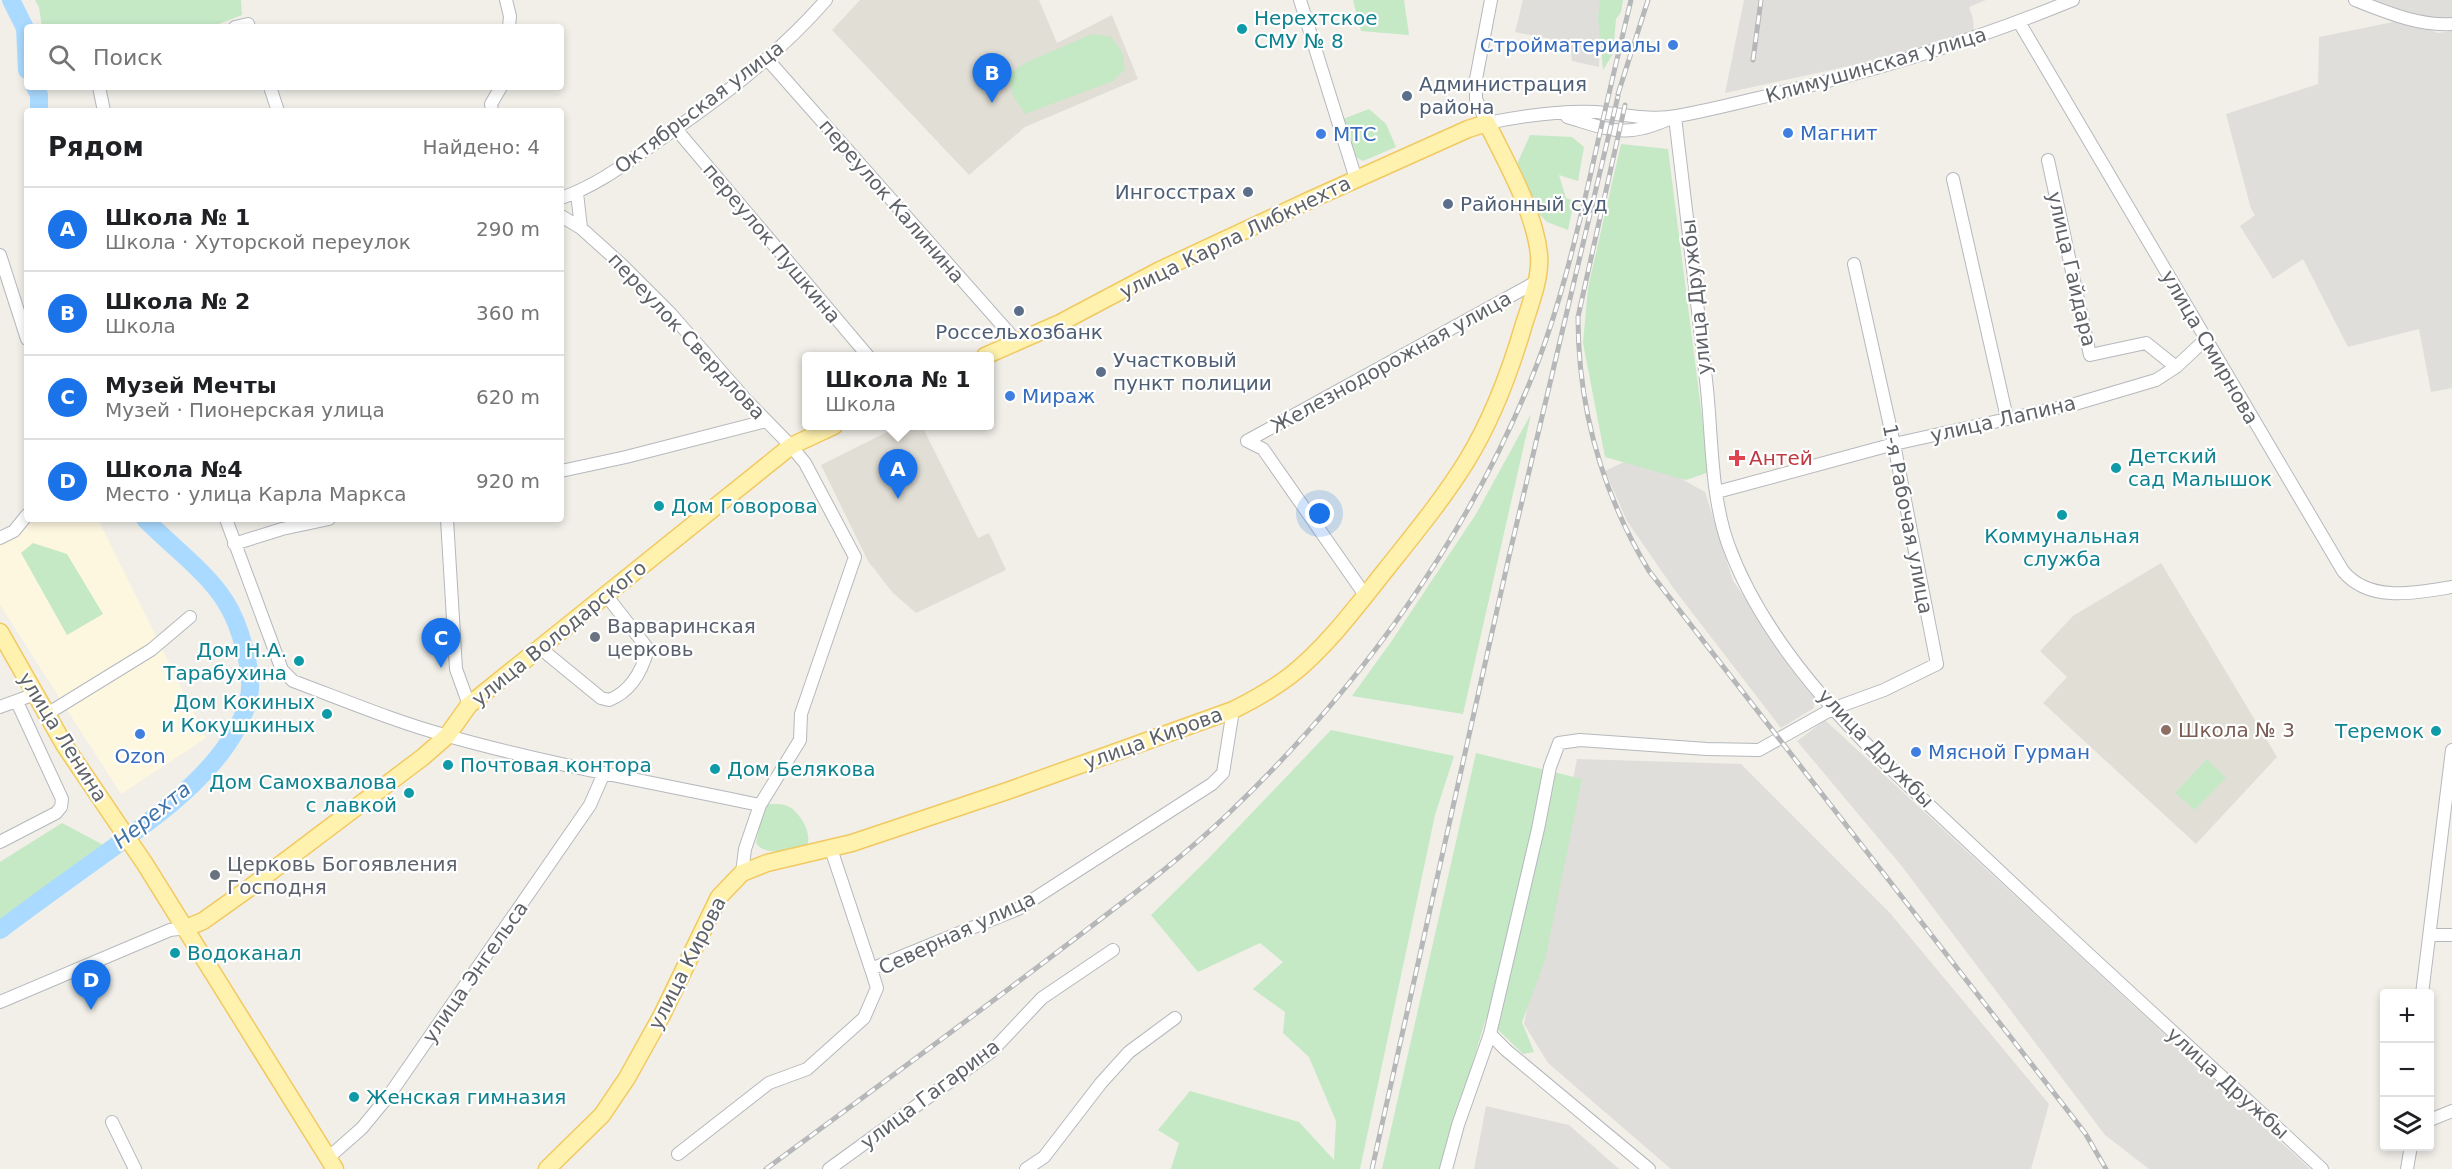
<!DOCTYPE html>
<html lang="ru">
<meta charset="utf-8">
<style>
:root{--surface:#fff;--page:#f6f6f6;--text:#202124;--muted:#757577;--line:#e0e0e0;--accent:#1a73e8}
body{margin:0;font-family:"DejaVu Sans",sans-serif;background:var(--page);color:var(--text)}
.controls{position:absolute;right:18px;bottom:18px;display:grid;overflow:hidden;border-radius:6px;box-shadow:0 3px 9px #0003}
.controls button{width:54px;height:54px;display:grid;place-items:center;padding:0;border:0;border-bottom:2px solid var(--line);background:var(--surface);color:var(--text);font:30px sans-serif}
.you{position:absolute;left:1320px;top:514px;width:21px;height:21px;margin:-15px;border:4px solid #fff;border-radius:50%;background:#1a73e8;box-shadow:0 0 0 9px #1a73e833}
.badge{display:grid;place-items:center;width:39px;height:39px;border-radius:50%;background:var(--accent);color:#fff;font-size:20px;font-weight:700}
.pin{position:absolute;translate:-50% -50px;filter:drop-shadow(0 2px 3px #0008)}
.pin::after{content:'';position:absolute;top:32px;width:21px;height:18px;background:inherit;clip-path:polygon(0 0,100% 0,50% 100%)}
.popup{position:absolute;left:802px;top:352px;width:192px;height:78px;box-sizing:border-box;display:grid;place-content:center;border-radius:6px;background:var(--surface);filter:drop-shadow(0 2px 4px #0005);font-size:20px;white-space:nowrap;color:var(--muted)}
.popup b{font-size:22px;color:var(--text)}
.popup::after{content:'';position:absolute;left:50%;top:100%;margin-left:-12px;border:12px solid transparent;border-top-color:var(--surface)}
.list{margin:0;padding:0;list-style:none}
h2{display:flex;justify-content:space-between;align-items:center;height:78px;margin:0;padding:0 24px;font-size:26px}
h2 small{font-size:20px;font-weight:400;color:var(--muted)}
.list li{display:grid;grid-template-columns:39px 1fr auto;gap:18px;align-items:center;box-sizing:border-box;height:84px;padding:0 24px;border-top:2px solid var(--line)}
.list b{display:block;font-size:22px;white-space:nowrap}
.list p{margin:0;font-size:20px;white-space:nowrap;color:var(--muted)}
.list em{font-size:20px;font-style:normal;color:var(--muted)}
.icon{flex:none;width:33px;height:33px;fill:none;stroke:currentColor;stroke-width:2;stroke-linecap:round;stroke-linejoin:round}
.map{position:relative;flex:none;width:2452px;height:1169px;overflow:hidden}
.search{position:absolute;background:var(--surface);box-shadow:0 3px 9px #0003;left:24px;top:24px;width:540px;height:66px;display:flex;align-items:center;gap:15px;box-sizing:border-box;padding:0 21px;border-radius:6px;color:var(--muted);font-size:22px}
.panel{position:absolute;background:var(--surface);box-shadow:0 3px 9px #0003;left:24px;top:108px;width:540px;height:414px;border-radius:6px}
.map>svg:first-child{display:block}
</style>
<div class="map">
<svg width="2452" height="1169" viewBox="0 0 2452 1169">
<rect width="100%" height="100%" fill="#f1efe8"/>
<path fill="#fef7e0" d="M27 516V519H98L206 738 121 794 0 605V532Z"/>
<path fill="#e0deda" d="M1523 0H1602L1599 67 1572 61 1570 43 1515 32Z
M1744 0H1986L1969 7 1973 19 1974 31 1886 58 1725 93Z
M2372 0H2452V19L2407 15 2375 3Z
M2403 20 2438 33 2452 31V388L2431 392 2419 329 2348 347 2303 259 2273 279 2240 226 2255 215 2251 209 2226 114 2318 84 2319 37Z
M1639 455 1705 492 1733 581 1814 696V708L1781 728 1674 589 1627 521 1605 471Z
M1825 720 2310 1169H2149L2105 1135 1900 864 1797 741Z
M1577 759 1741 764 1890 913 2049 1104 2031 1169H1671L1548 1063 1524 1024Z
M1486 1106 1569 1125 1619 1169H1474Z"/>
<path fill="#e1ded6" d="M860 0H1039L1057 43 1112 15 1138 79 1025 127 969 175 832 30Z
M899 426H922L978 538 989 533 1006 570 916 613 893 593 868 561 821 465Z
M2161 563 2277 757 2196 844 2043 703 2067 677 2040 651 2073 616Z"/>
<path fill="#c5e8c5" d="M35 0H241L242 15 211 27H42L39 7Z
M1353 0H1404L1409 35 1361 31Z
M1600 0H1623L1621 12 1616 19 1613 54 1603 70 1598 18Z
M1092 34 1111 37 1122 52 1125 69 1113 81 1025 114 1013 96 1008 74 1027 62Z
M1369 109 1386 124 1396 147 1363 161 1354 156 1343 119Z
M1530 135 1572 137 1584 147 1578 181 1559 175 1566 198 1574 201 1568 230 1547 222 1536 211 1517 164Z
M1621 144 1668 149 1709 472 1686 480 1605 457 1583 343 1588 288Z
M1531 414 1463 714 1352 696 1391 642 1476 514Z
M33 543 67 554 103 614 67 635 21 553Z
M1331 730 1454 756 1435 815 1360 1169H1171L1179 1143 1158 1130 1190 1091 1299 1122 1334 1160 1336 1121 1309 1057 1283 1033 1285 1012 1253 989 1283 962 1260 943 1198 972 1151 915 1207 860Z
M1476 753 1582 779 1545 960 1522 1022 1534 1052 1523 1054 1486 1018 1441 1169H1382Z
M2207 759 2226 778 2195 810 2175 793Z
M768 804C776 804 784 803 791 808 802 816 812 834 807 846 792 849 766 858 756 843L763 809Z
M62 823 111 849 0 930V862Z"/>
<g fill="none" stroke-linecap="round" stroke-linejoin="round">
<path stroke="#aadaff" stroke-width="18" d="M11 0 25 28 27 70
M35 87 39 95V111
M0 930C32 906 64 883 96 860 150 821 230 768 248 701 256 676 239 622 225 601 207 572 169 544 145 519"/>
<g stroke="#b5b8bc" stroke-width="14">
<path id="minor" d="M506 0 510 16 509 27
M1300 0 1356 179
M1491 0 1476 79V99L1487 123C1522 116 1560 110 1596 112 1623 114 1650 121 1677 116 1711 110 1745 101 1779 93 1882 69 1976 40 2073 0
M2355 0C2386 12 2418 26 2452 24
M2019 22 2343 571C2369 603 2416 593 2452 587
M235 27 248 24 249 27
M768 60 1017 342
M99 87 104 111
M270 87 278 111
M492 111 491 104 501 87
M1567 117C1611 130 1626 139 1671 118
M1675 117C1686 207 1697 298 1707 389 1712 439 1711 496 1728 544 1774 671 1895 772 1991 863 2100 966 2212 1067 2322 1169
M676 129 868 356
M2048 160 2090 355 2146 343 2176 367
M1953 179 2007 418
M577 193 581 228
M561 198C596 186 625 164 655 143 718 100 776 57 826 0
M561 216 581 228 622 265 671 314 747 401 791 446 805 463 855 557 801 714 800 740 760 805 745 849 742 873
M0 255 27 339
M1247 441 1536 282
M1247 441 1263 449 1365 595
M561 471 626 457 766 421
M1717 492 1894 444 2075 404 2156 380 2176 367 2207 338
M226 519 282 670 293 681C344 700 396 722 448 736 551 765 656 783 760 805
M447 519 456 669 469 705
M0 538 14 531 27 515
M234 544 282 529 329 519
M540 648 601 698 609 700C630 692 642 671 648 649L606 595
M0 707 35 694
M47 714 151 650 190 617
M0 842 56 813 61 807 62 799 17 702
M831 849 871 969
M2430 935H2452
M2422 994 2452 750
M0 1002 170 930 186 928
M1490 1034 1506 1050 1649 1169
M2430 1120 2452 1111
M112 1122 135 1169
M678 1154 769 1083 807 1069 864 1018 877 988 871 969 1018 909 1212 784 1223 773 1233 710
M328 1158 362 1128 390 1094 590 805 604 773
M829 1169 992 1051 1042 998 1113 950
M1026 1169 1044 1157 1101 1083 1129 1052 1175 1018
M1446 1169 1458 1125 1490 1034 1538 829 1550 767 1559 743 1580 740 1707 749 1759 750 1832 709 1884 690 1937 664 1894 444 1854 264
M2407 1169 2411 1146"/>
</g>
<g stroke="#f2c960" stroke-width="19">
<path id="major" d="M0 632 65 746 145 864 335 1169
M186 928 203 921 248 889 423 757 447 736 469 705 791 446 834 426
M547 1169 602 1115 627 1078 662 1015 719 897 742 873 767 863 852 843 1010 790 1233 710C1253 700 1273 689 1291 675 1327 647 1359 603 1388 567 1415 533 1443 499 1466 462 1492 420 1510 372 1524 324 1531 302 1541 277 1539 254 1534 210 1506 162 1487 123L1468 129 1310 200 1160 270 1060 323 985 356"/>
</g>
<use href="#minor" stroke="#fff" stroke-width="12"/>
<use href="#major" stroke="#fff2af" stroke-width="16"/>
<g stroke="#b6b7b8" stroke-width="5">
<path id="rail" d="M1753 60 1761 0
M1618 94 1648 0
M1625 105 1578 317C1578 407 1602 493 1649 571L2085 1133 2106 1169
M766 1169C866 1095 966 1022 1064 947 1120 904 1178 862 1229 813 1360 688 1470 535 1536 367 1560 305 1575 241 1590 177 1603 118 1617 59 1631 0
M1372 1169 1510 552 1618 96"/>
</g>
<use href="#rail" stroke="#fff" stroke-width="3" stroke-dasharray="9" stroke-linecap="butt"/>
</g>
<g fill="#0f9aa8" stroke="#fff" stroke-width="2">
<circle cx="1242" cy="29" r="6"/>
<circle cx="2116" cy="468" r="6"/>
<circle cx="659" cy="506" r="6"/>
<circle cx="2062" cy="515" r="6"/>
<circle cx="299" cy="661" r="6"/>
<circle cx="327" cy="714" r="6"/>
<circle cx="2436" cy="731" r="6"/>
<circle cx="448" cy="765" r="6"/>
<circle cx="715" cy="769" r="6"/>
<circle cx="409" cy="793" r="6"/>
<circle cx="175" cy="953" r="6"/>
<circle cx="354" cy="1097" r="6"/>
</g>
<g fill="#3f7fe0" stroke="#fff" stroke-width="2">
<circle cx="1673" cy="45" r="6"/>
<circle cx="1788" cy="133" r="6"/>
<circle cx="1321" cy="134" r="6"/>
<circle cx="1010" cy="396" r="6"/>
<circle cx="140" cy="734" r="6"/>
<circle cx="1916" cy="752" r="6"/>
</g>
<g fill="#5c6f8a" stroke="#fff" stroke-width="2">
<circle cx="1407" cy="96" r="6"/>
<circle cx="1248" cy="192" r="6"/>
<circle cx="1448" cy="204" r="6"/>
<circle cx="1019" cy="311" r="6"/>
<circle cx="1101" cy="372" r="6"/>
</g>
<path fill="#e0444e" stroke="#fff" stroke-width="2" d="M1734 449h6v6h6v6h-6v6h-6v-6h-6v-6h6z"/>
<g fill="#6b7280" stroke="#fff" stroke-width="2">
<circle cx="595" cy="637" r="6"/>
<circle cx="215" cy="875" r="6"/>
</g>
<circle fill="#8d6e63" stroke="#fff" stroke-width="2" cx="2166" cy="730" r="6"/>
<g text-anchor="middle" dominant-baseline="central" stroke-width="4.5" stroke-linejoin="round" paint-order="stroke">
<g font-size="20" fill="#0d838f" stroke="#fff" text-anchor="start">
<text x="1254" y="18">Нерехтское<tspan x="1254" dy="23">СМУ № 8</tspan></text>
<text x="2128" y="456">Детский<tspan x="2128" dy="23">сад Малышок</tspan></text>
<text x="671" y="506">Дом Говорова</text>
<text x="2062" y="536" text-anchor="middle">Коммунальная<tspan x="2062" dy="23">служба</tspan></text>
<text x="287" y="650" text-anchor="end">Дом Н.А.<tspan x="287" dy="23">Тарабухина</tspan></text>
<text x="315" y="702" text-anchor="end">Дом Кокиных<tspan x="315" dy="23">и Кокушкиных</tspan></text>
<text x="2424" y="731" text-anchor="end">Теремок</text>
<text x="460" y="765">Почтовая контора</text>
<text x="727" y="769">Дом Белякова</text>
<text x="397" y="782" text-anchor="end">Дом Самохвалова<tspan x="397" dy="23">с лавкой</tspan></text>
<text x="187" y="953">Водоканал</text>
<text x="366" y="1097">Женская гимназия</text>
</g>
<g font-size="20" fill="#366cbe" stroke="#fff" text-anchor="start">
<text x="1661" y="45" text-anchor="end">Стройматериалы</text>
<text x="1800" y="133">Магнит</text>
<text x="1333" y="134">МТС</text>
<text x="1022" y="396">Мираж</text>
<text x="1928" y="752">Мясной Гурман</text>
<text x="140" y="756" text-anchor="middle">Ozon</text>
</g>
<g font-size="20" fill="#5f6368" stroke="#fff">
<text transform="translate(1876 65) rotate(-16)">Климушинская улица</text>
<text transform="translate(699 107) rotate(-37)">Октябрьская улица</text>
<text transform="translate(892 201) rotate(49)">переулок Калинина</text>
<text transform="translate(1235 237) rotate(-26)">улица Карла Либкнехта</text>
<text transform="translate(772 243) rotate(50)">переулок Пушкина</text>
<text transform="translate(2072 269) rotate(77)">улица Гайдара</text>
<text transform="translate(1696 297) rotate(-96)">улица Дружбы</text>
<text transform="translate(687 336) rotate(47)">переулок Свердлова</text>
<text transform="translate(2210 347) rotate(60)">улица Смирнова</text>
<text transform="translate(1391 362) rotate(-29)">Железнодорожная улица</text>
<text transform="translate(2003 419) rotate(-13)">улица Лапина</text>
<text transform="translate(1908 519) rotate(79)">1-я Рабочая улица</text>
<text transform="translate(559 633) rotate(-39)">улица Володарского</text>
<text transform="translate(63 737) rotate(58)">улица Ленина</text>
<text transform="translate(1153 738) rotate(-20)">улица Кирова</text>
<text transform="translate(1876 748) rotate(46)">улица Дружбы</text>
<text transform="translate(957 933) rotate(-25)">Северная улица</text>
<text transform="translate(687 963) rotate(-63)">улица Кирова</text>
<text transform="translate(475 972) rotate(-55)">улица Энгельса</text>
<text transform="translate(2228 1083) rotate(42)">улица Дружбы</text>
<text transform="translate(930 1094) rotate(-37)">улица Гагарина</text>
</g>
<g font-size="20" fill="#4e5e75" stroke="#fff" text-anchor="start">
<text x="1419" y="84">Администрация<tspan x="1419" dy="23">района</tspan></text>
<text x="1236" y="192" text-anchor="end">Ингосстрах</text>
<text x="1460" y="204">Районный суд</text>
<text x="1019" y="332" text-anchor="middle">Россельхозбанк</text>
<text x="1113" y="360">Участковый<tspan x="1113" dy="23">пункт полиции</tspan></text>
</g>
<g font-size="20" fill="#be3a42" stroke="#fff" text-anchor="start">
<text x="1749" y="458">Антей</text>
</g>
<g font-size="20" fill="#5b616d" stroke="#fff" text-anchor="start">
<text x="607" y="626">Варваринская<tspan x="607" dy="23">церковь</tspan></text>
<text x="227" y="864">Церковь Богоявления<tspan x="227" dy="23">Господня</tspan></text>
</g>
<g font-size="20" fill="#785e54" stroke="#fff" text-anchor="start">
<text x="2178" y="730">Школа № 3</text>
</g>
<g font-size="21" font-style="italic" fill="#4174aa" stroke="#fff">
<text transform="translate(152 815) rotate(-39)">Нерехта</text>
</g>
</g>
</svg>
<div class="controls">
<button>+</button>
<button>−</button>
<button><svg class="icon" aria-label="layers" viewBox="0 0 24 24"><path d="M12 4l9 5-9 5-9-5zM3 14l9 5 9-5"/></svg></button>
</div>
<div class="you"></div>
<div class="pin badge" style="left:898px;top:499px">A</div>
<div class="popup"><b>Школа № 1</b>Школа</div>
<div class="pin badge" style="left:992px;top:103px">B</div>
<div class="pin badge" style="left:441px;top:668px">C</div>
<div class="pin badge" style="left:91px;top:1010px">D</div>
<div class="search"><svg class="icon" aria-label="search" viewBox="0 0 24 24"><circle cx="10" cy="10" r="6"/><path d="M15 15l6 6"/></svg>Поиск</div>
<section class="panel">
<h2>Рядом<small>Найдено: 4</small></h2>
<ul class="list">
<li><span class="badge">A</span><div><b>Школа № 1</b><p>Школа · Хуторской переулок</p></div><em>290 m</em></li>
<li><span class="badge">B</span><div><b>Школа № 2</b><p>Школа</p></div><em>360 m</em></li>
<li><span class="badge">C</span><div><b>Музей Мечты</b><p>Музей · Пионерская улица</p></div><em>620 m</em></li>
<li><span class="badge">D</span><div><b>Школа №4</b><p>Место · улица Карла Маркса</p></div><em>920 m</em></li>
</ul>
</section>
</div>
